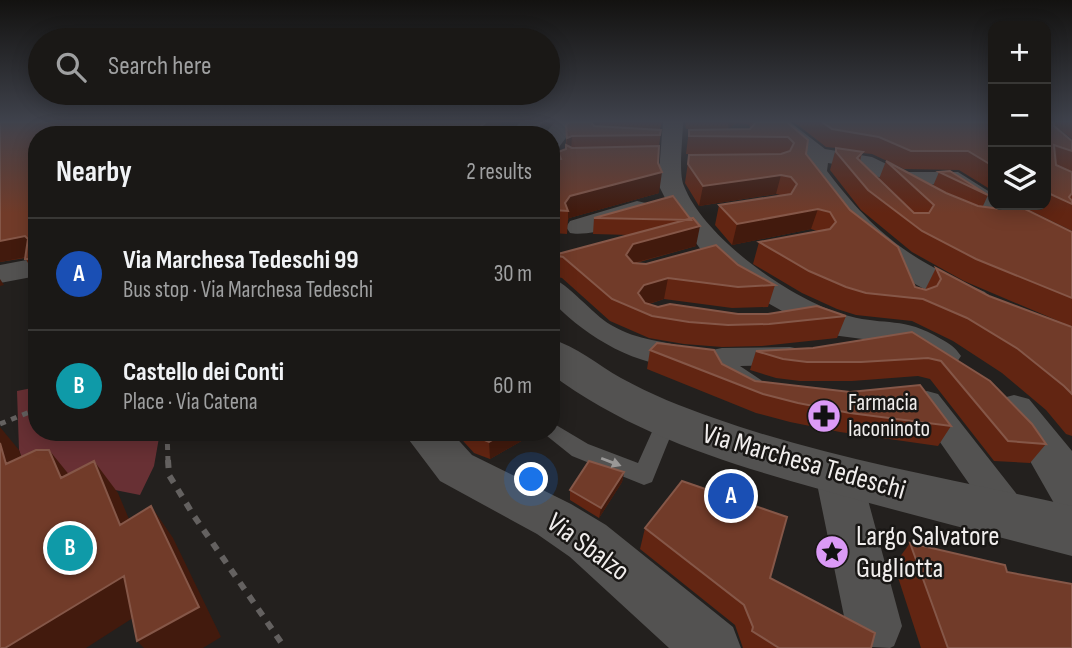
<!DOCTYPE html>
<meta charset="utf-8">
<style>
:root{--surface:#1a1816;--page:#23211f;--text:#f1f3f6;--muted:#9fa0a1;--line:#383735;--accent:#2563eb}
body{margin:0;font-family:"Sofia Sans Condensed",sans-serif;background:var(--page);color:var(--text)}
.controls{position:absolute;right:21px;top:21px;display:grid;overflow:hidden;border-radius:14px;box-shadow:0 4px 18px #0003}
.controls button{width:63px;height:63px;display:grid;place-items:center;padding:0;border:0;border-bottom:2px solid var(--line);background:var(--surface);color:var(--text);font:35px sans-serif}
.you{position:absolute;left:532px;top:480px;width:24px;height:24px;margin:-18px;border:5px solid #fff;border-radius:50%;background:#1a73e8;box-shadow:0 0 0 10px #1a73e833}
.badge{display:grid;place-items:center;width:46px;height:46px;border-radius:50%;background:var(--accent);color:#fff;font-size:23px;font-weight:700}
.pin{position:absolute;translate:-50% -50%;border:4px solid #fff;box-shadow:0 2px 7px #0006}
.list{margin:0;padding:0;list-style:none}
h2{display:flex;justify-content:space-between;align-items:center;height:91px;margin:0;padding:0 28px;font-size:30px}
h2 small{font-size:23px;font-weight:400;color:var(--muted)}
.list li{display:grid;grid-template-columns:46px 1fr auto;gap:21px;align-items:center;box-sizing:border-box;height:112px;padding:0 28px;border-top:2px solid var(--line)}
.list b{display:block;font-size:26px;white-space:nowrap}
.list p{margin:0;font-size:23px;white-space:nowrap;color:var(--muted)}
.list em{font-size:23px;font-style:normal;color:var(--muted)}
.icon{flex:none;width:38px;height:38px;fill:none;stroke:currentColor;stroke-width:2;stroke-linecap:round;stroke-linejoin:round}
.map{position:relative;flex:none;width:1072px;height:648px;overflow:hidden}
.search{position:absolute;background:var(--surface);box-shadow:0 4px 18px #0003;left:28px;top:28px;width:532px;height:77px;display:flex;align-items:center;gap:18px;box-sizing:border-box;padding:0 24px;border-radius:38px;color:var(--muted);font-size:26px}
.panel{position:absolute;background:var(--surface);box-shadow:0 4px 18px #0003;left:28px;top:126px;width:532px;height:315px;border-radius:28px}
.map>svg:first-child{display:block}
</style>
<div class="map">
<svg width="1072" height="648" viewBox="0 0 1072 648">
<rect width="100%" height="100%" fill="#23201e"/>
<path fill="#683034" d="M37 387V432H160L154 466 140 495 75 482 35 496 19 450 17 391Z"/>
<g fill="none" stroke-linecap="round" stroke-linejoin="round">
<path stroke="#646160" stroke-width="5" stroke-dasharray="6 6" stroke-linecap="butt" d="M0 424 37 409
M167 432 168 461"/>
<path stroke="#646160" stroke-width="6" stroke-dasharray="8 8" stroke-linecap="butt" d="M168 460 169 475 194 516 285 648"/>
<path fill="#535251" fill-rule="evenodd" d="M667 412 674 414 677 420 652 482 644 485 572 456 542 432H551V422L588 444 638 463 660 414Z"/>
<path fill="#535251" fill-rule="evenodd" d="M551 278C567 282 592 314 611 325 638 341 665 341 694 349L698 356 694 363C647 376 581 334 551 300Z
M790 347 800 349 804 356 800 363 790 365 740 366 761 380 766 387 761 394 751 398 718 381 708 357 712 350 722 348Z
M927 391 938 394 1026 506 1031 517 1026 528 1013 533 1000 528 912 402 916 394Z"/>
<path fill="#535251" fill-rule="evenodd" d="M663 122H683C683 138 678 173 684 186 705 239 794 302 849 316 886 326 903 316 941 339 950 344 955 347 961 356L955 365 942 369 929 365 893 343 832 335 800 321 734 284 707 258 670 208 658 184Z
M768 122H790L825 149 872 157 903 172H958L993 194V205H1006L1002 211 993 213 984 211 944 184 899 186 858 168 828 163 827 171C876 235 910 260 985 292L990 299 985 306C966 311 951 302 934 294 870 262 843 229 803 171L806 157Z
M637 201 646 203 650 209C640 224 587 237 570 233L566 227 570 221Z
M37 258V276L0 283V265Z
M1014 395 1029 399 1072 451V511L1055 505 1030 461 993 410 999 399Z
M403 432H451L472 455 571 504 606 525 733 627 741 648H669L570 557 537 534 440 481Z
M838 455 854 461 861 474 902 626 894 646 890 648 854 646 846 626 815 474 822 461Z"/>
<path fill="#535251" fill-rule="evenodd" d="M520 122H543L533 135H509Z
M555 122H578L559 147 551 149V135H544Z
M551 339C576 346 598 365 621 378 650 394 682 407 714 418 826 458 956 480 1072 506V556C988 534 903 513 819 489 726 463 629 433 551 374Z"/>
</g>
<path fill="#622512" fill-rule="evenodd" d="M0 122H502L489 135H37V278L25 258 0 262Z
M569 122H662L660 129 661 130 659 147V193L569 218 568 220 567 234 553 233 551 227V160L558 159V152L566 150V125Z
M685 122H787L806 154 850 210 915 287 925 290 936 268 989 296 1063 323 964 281 912 252 861 210 830 170 836 148 826 147 794 122H990L991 124H993V191L959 170 904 169 872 154 862 153 860 161 879 179 886 161 933 186 939 172 988 195 983 206 996 209 999 205H1017L1072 232V436L1066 434 1046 410 1002 373 953 341 912 321 856 315 837 309 802 293 753 264 759 242 817 231 811 229 732 245 715 225 719 205 780 195 776 194 699 206 685 183 689 155H714L686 154 689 130 727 129H686ZM736 123 748 124 751 128 750 129H728Z
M1046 122H1072V139L1054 125V126L1072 141V231L1019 205H1046Z
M594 218 691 219 696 246 636 263 646 264 738 265 775 285 768 307 732 308 664 299 649 304 658 307 738 314 846 316 837 338 762 346 722 347 684 344 649 338 610 321 562 278 553 276 554 255 630 235 593 234Z
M912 332 1046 444 1030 463 994 461 930 379 918 376 852 381H800L776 378 750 370 756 351 813 348Z
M650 350 722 364 755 381 951 426 938 446 840 432 790 422 756 413 647 369Z
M455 432H530V436L490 459 474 453Z
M624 472 622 482 599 518 570 500V490Z
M645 528 871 648H743L735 625 640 549Z
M910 543 1007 572 1072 648H921L894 565Z"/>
<path fill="#421a0d" d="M486 122H502L489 135H471Z
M589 122H600L599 130Z
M729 122H736L728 129Z
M572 136 571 153 566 156 567 138Z
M662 172 659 193 569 218 568 220V211L565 203 570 196Z
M781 175 776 194 699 206 703 186Z
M818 209 811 229 732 245 737 224Z
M700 226 696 246 630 264 626 255 633 244Z
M25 236 37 255 0 262V241Z
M668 278 664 299 641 306 638 293 644 285Z
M0 279 4 285 0 286Z
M0 427 19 450 35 496 6 464 0 443Z
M506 432H530V436L490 459 489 442Z
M49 450 75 482 61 478Z
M94 461 118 493 145 557 120 525Z
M624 472 622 482 599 518 601 508Z
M151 506 173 538 221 637 203 648H144L137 641Z
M124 576 150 607 86 648H5Z"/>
<path fill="#713b29" stroke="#855748" stroke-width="2" d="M0 122H486L471 135H37V259H25L28 239 25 236 0 241Z
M569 122H591L594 126 661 130 660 135 572 136 567 138 566 125Z
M756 122H787L808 140 806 154 850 210 898 247 915 287 926 290 937 286 941 279 936 268 989 296 1072 327V394L1064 386 1018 349 967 318 923 299 866 293 846 287 809 271 759 242 830 229 836 222 830 212 818 209 737 224 719 205 791 194 797 184 791 177 781 175 703 186 688 164 689 155 781 154 790 151 794 143 788 137 689 136V130L750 129Z
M822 122H990L991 124H993V166L968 151H911L879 137 832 129Z
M1046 122H1054V126L1072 141V151L1054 145 1056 165 1072 172V193L1069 197 1072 201V204L1046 192Z
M566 145 572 148 659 146 658 163 662 172 570 196 565 203 568 211 553 210 551 203V160L561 159 558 152 566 149Z
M836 148 863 152 857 158 914 213H929L934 205 886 161 946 193 978 206 1000 209 1004 205H1017L1072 232V298L976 259 922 231 868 190 836 152Z
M950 171 988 195 939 172Z
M673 196 691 220 594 218Z
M693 218 700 226 633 244 626 255 633 263 646 264 716 245 738 265 775 285 738 287 668 278 644 285 638 293 645 303 658 307 670 304 738 314H768L817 306 846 316 769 324 728 325 689 322 652 316 612 299 563 257 554 255Z
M912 332 990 381 1032 424 1046 444 1008 441 941 361 928 358 861 362H807L783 359 756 351 813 348Z
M657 343 714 350 722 364 755 381 850 392 920 385 951 426 850 413 798 403 763 394 650 350Z
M469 432H506L489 442 472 435Z
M0 443 6 464 36 450H49L61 478 94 461 120 525 151 506 199 607 137 641 124 576 5 648H0Z
M589 461 624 472 601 508 570 490Z
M682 481 787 517 770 578 875 633 871 648H779L752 631 753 627 744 605 645 528Z
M910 543 1005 565 1007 572 1072 584V648H948Z"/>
<defs><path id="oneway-solid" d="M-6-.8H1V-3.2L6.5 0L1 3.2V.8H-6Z" transform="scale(1.75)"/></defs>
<use fill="#9a9897" href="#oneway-solid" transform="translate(611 462) rotate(21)"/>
<linearGradient id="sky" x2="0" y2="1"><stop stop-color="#131210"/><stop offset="0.57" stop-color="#3f424c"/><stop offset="1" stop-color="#3f424c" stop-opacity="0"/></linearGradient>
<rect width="1072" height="213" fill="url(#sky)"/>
<defs>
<g id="pharmacy-disc" transform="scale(1.75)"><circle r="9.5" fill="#db9af6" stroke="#191715"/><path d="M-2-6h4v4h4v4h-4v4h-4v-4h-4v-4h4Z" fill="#111"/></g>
<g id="sight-disc" transform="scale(1.75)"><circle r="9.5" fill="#db9af6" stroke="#191715"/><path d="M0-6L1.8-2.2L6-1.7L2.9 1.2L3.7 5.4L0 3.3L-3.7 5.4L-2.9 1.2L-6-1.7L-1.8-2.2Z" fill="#111"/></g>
</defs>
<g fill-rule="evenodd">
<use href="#pharmacy-disc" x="824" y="416"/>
<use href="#sight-disc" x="832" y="552"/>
</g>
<g text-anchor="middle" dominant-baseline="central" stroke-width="5" stroke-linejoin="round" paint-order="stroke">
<g font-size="23" fill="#f1eeed" stroke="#191715" text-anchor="start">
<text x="848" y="403">Farmacia<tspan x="848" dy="26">Iaconinoto</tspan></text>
</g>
<g font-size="28" fill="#f1eeed" stroke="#191715">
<text transform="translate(804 462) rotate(16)">Via Marchesa Tedeschi</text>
<text transform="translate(588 547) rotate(36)">Via Sbalzo</text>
</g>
<g font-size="28" fill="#f1eeed" stroke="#191715" text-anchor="start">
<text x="856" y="536">Largo Salvatore<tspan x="856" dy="32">Gugliotta</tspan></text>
</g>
</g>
</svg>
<div class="controls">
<button>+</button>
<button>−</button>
<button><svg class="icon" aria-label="layers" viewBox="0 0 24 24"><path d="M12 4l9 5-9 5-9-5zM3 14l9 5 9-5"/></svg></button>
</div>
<div class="you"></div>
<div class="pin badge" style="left:731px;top:496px;background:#1a4fb4">A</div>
<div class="pin badge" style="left:70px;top:548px;background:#0f9aa8">B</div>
<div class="search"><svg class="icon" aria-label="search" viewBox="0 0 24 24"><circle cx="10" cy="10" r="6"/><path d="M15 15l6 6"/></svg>Search here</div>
<section class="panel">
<h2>Nearby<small>2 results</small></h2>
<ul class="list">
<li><span class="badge" style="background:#1a4fb4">A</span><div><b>Via Marchesa Tedeschi 99</b><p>Bus stop · Via Marchesa Tedeschi</p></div><em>30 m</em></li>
<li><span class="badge" style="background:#0f9aa8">B</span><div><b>Castello dei Conti</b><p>Place · Via Catena</p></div><em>60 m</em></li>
</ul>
</section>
</div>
